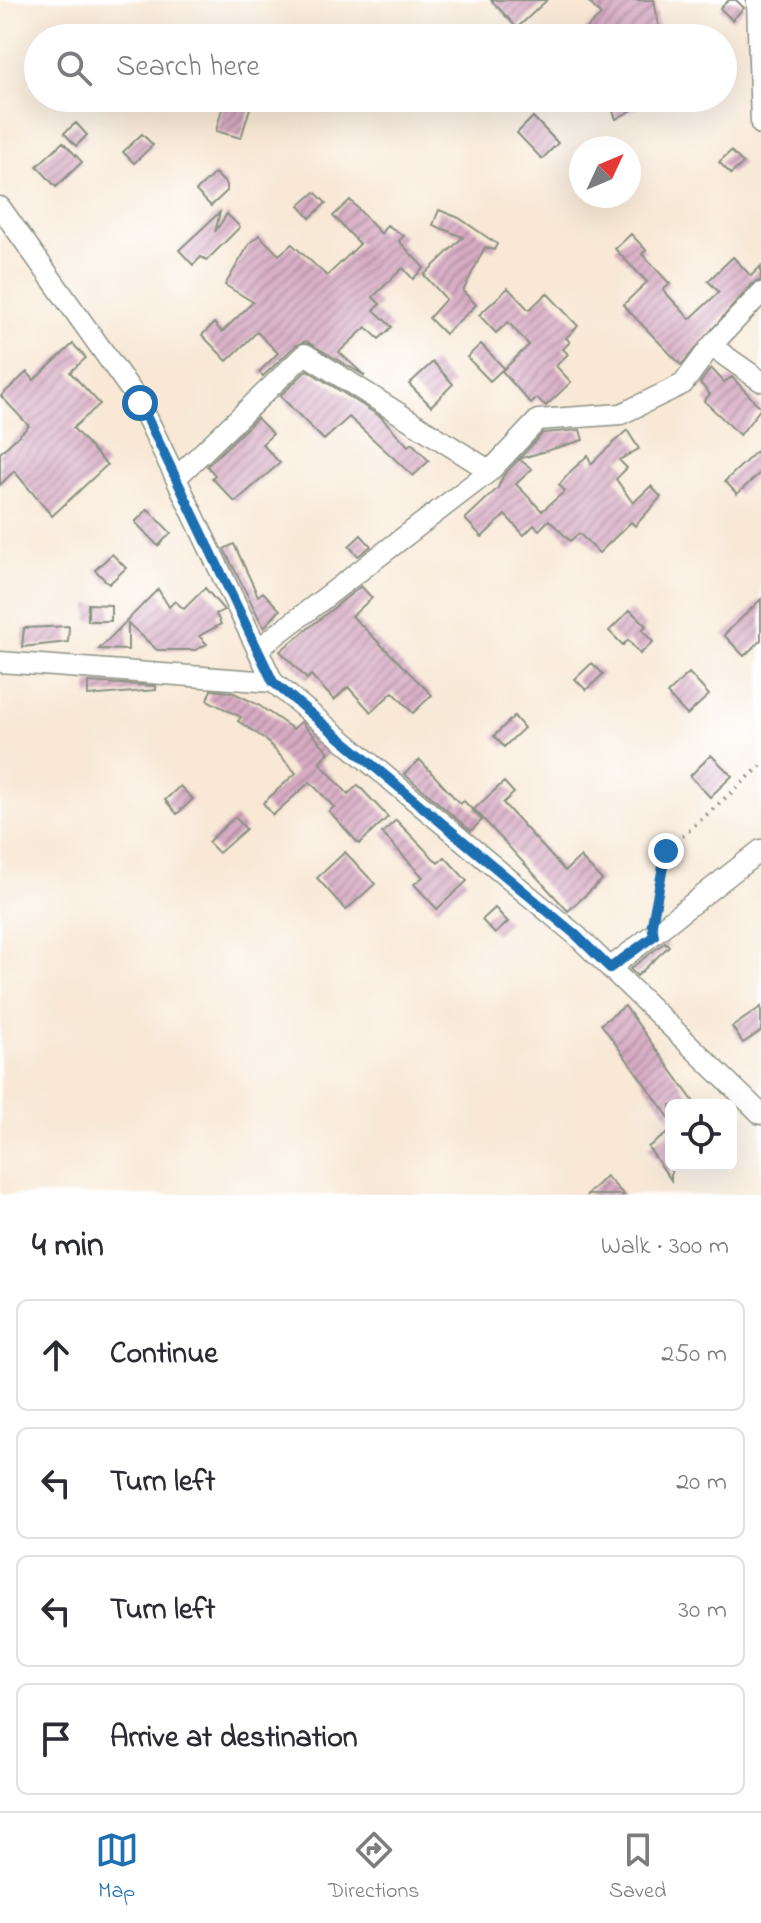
<!DOCTYPE html>
<meta charset="utf-8">
<style>
:root{--surface:#fff;--page:#f2f2f3;--text:#2b2b33;--muted:#7c7c81;--line:#e1e1e2;--accent:#1f6fb2}
body{margin:0;font-family:"Indie Flower",sans-serif;background:var(--page);color:var(--text)}
.controls{position:absolute;right:24px;bottom:24px;display:grid;overflow:hidden;border-radius:12px;box-shadow:0 8px 32px #0002}
.controls button{width:72px;height:72px;display:grid;place-items:center;padding:0;border:0;border-bottom:2px solid var(--line);background:var(--surface);color:var(--text);font:40px sans-serif}
.compass{position:absolute;left:569px;top:136px;width:72px;height:72px;border-radius:50%;background:var(--surface);box-shadow:0 8px 32px #0002;rotate:46deg}
.stop{position:absolute;width:24px;height:24px;margin:-18px;border:6px solid #1f6fb2;border-radius:50%;background:#fff}
.stop.end{background:#1f6fb2;border-color:#fff;box-shadow:0 2px 8px #0008}
.list{margin:0;padding:0;list-style:none}
h2{display:flex;justify-content:space-between;align-items:center;height:104px;margin:0;padding:0 32px;font-size:34px}
h2 small{font-size:26px;font-weight:400;color:var(--muted)}
.list li{display:grid;grid-template-columns:52px 1fr auto;gap:24px;align-items:center;box-sizing:border-box;height:112px;margin:0 16px 16px;padding:0 16px;border:2px solid var(--line);border-radius:12px}
.list b{display:block;font-size:30px;white-space:nowrap}
.list em{font-size:26px;font-style:normal;color:var(--muted)}
.icon{flex:none;width:44px;height:44px;fill:none;stroke:currentColor;stroke-width:2;stroke-linecap:round;stroke-linejoin:round}
.map{position:relative;flex:none;width:761px;height:1195px;overflow:hidden}
.search{position:absolute;background:var(--surface);box-shadow:0 8px 32px #0002;left:24px;right:24px;top:24px;height:88px;display:flex;align-items:center;gap:20px;box-sizing:border-box;padding:0 28px;border-radius:44px;color:var(--muted);font-size:30px}
.sheet{height:616px;background:var(--surface)}
nav{display:flex;justify-content:space-around;align-items:center;box-sizing:border-box;height:112px;border-top:2px solid var(--line);background:var(--surface);font-size:22px;color:var(--muted)}
nav a{display:grid;justify-items:center;gap:4px}
nav .on{color:var(--accent)}
.map>svg:first-child{display:block}
</style>
<div class="map">
<svg width="761" height="1195" viewBox="0 0 761 1195">
<defs>
<pattern id="building-hatch" width="6" height="6" patternUnits="userSpaceOnUse" patternTransform="scale(2)"><rect width="6" height="6" fill="#d7abc3"/><path d="M-1 1l2-2M0 6l6-6M5 7l2-2" fill="none" stroke="#ae8c9f"/></pattern>
</defs>
<rect width="100%" height="100%" fill="#fff"/>
<filter id="ink" filterUnits="userSpaceOnUse"><feTurbulence type="fractalNoise" baseFrequency=".0125" numOctaves="2"/><feDisplacementMap in="SourceGraphic" scale="16" xChannelSelector="R" yChannelSelector="G"/><feConvolveMatrix kernelMatrix="1 2 1 2 8 2 1 2 1" color-interpolation-filters="sRGB"/></filter>
<filter id="wash" filterUnits="userSpaceOnUse"><feTurbulence type="fractalNoise" baseFrequency=".006" numOctaves="4" result="noise"/><feDisplacementMap in="SourceGraphic" scale="32" xChannelSelector="R" yChannelSelector="G"/><feGaussianBlur stdDeviation="1.8" result="paint"/><feColorMatrix in="noise" values="0 0 0 0 0 0 0 0 0 0 0 0 0 0 0 0 0 1.4 0 .05"/><feComposite in="paint" operator="in"/></filter>
<g filter="url(#wash)">
<rect width="100%" height="100%" fill="#f8e8d5"/>
<g id="blocks">
<path fill="url(#building-hatch)" d="M491 0H547L517 28Z
M587 0H654L661 38H576L601 15Z
M729 0H736L744 8 732 20 720 8Z
M225 98H253L241 138 216 131Z
M608 98H653L616 119Z
M533 117 558 143 542 159 517 133Z
M76 123 87 135 76 146 64 133Z
M142 134 153 145 134 163 123 152Z
M63 142 82 162 56 187 37 166Z
M731 151 743 163 731 174 719 162Z
M215 173 227 185V191L211 206 196 191Z
M315 192 326 203 310 218 299 206Z
M350 200 381 234 387 225 404 236 399 241 424 268 413 279 403 268 373 297 380 304 374 310 392 327 379 339 366 327 339 352 365 376 306 341 296 345 263 376 259 372 278 353 257 332 227 361 202 335 214 323 222 332 253 302 225 285 250 243 259 235 279 255 292 244 327 276 360 244 333 216Z
M439 210 459 218 497 244 494 250 485 247 463 291 476 305 445 334 429 318 446 299 424 275 463 237 433 225Z
M220 212 215 232 227 214 240 227 207 260 201 257 193 265 179 250Z
M631 234 646 250 642 254 670 284 663 290 690 319 719 292 708 281 733 257 751 276 761 266V280L752 284 681 365 623 305 647 282 615 249Z
M508 288 529 310 547 293 578 326 566 338 570 342 563 349 568 354 556 366 571 382 546 406 537 398 531 404 502 371 529 345 508 322 496 333 479 315Z
M73 344 86 358 70 372 100 404 73 428 107 465 52 516 14 471 0 485V453L29 426 1 396 27 372 34 380Z
M481 344 504 368 490 381 467 357Z
M433 362 453 384 431 406 409 384Z
M711 368 724 382 732 377 761 408 740 435 704 401 710 394 700 383Z
M307 370 381 417 408 446 412 443 429 461 413 476 349 417 324 440 280 396Z
M257 418 273 434 262 444 280 463 235 502 212 478 215 475 207 466Z
M580 430 583 440 519 459 532 469 516 484 542 511 565 491 559 485 571 471 588 455 591 464 627 430 639 449 619 460 627 468 616 479 633 503 651 486 661 497 635 526 631 522 599 553 579 533 570 541 549 520 539 530 534 525 524 535 505 515 482 537 465 519 498 488 503 476 543 433Z
M761 447V472L737 494 725 481Z
M148 509 171 533 158 546 135 522Z
M361 535 371 546 358 556 349 546Z
M234 544 258 596 263 592 280 610 264 628 224 549Z
M112 554 126 568 109 584 95 570Z
M361 586 372 598 352 616 432 695 413 713 393 692 371 712 348 687 334 700 311 675 307 679 280 651Z
M205 588 224 610 216 614 221 624 199 636 207 644 196 650H157L128 623V650L99 649 158 589 169 607 175 601 184 609Z
M761 599V640L744 656 724 635Z
M88 604 111 605V621H88Z
M630 610 646 626 642 630 653 642 640 654 628 640 623 645 609 631Z
M69 626 68 642 22 647 24 628Z
M592 663 603 674 586 690 575 679Z
M689 673 709 695 687 715 667 694Z
M88 682 156 686V690L88 696Z
M211 690 232 692 257 704 293 729 301 722 329 752 319 762 348 794 358 785 388 817 359 844 329 811 334 807 310 782 273 815 263 803 296 773 265 739 238 721 241 717 207 700Z
M514 716 524 728 504 747 494 736Z
M711 755 732 776 710 797 690 776Z
M420 760 460 804 464 801 482 820 471 831 404 774Z
M504 782 514 793 503 803 565 871 580 857 602 880 568 911 474 809Z
M180 786 193 799 177 814 165 800Z
M235 817 246 829 219 853 208 842Z
M396 820 438 863 445 857 467 881 437 909 414 884 423 877 382 833Z
M345 852 375 884 346 910 317 878Z
M495 908 508 922 495 934 482 920Z
M665 942 669 946 637 976 630 969Z
M625 1006 696 1105H671V1120L601 1024Z
M761 1007V1031L743 1043 732 1027Z
M671 1131V1180L648 1147Z
M606 1176 624 1195H587Z"/>
</g>
</g>
<g filter="url(#ink)">
<use href="#blocks" fill-opacity="0" stroke="#8c9284" stroke-width="2"/>
<g fill="none" stroke-linecap="round" stroke-linejoin="round">
<g stroke="#8c9284" stroke-width="23">
<path id="minor" d="M757 0 761 124
M0 207 140 403 273 682
M711 346 761 293
M176 478 305 354 490 471 538 420 621 414 683 384 711 346 761 381
M258 649 490 471
M0 662 273 682 576 935 761 1114
M610 968 761 850"/>
</g>
<path stroke="#8c9284" stroke-width="4" stroke-dasharray="2 6" stroke-linecap="butt" d="M655 908 666 851 761 766"/>
<use href="#minor" stroke="#fff" stroke-width="20"/>
</g>
</g>
<g fill="none" stroke-linecap="round" stroke-linejoin="round" filter="url(#ink)">
<path stroke="#1f6fb2" stroke-width="10" d="M140 403 273 682 576 935 610 968 654 936 652 924 666 851"/>
</g>
</svg>
<div class="controls">
<button><svg class="icon" aria-label="locate" viewBox="0 0 24 24"><circle cx="12" cy="12" r="6"/><path d="M12 2v4M12 18v4M2 12h4M18 12h4"/></svg></button>
</div>
<svg class="compass" viewBox="-18 -18 36 36"><path d="M0-13l5 13h-10z" fill="#e53935"/><path d="M0 13l5-13h-10z" fill="#7c7c81"/></svg>
<div class="stop" style="left:140px;top:403px"></div>
<div class="stop end" style="left:666px;top:851px"></div>
<div class="search"><svg class="icon" aria-label="search" viewBox="0 0 24 24"><circle cx="10" cy="10" r="6"/><path d="M15 15l6 6"/></svg>Search here</div>
</div>
<section class="sheet">
<h2>4 min<small>Walk · 300 m</small></h2>
<ul class="list">
<li><svg class="icon" aria-label="ahead" viewBox="0 0 24 24"><path d="M12 20V5M6 11l6-6 6 6"/></svg><div><b>Continue</b></div><em>250 m</em></li>
<li><svg class="icon" aria-label="left" viewBox="0 0 24 24"><path d="M17 20v-9H6M10 6l-5 5 5 5"/></svg><div><b>Turn left</b></div><em>20 m</em></li>
<li><svg class="icon" aria-label="left" viewBox="0 0 24 24"><path d="M17 20v-9H6M10 6l-5 5 5 5"/></svg><div><b>Turn left</b></div><em>30 m</em></li>
<li><svg class="icon" aria-label="arrive" viewBox="0 0 24 24"><path d="M6 21V4h12l-3 4 3 4H6"/></svg><div><b>Arrive at destination</b></div></li>
</ul>
</section>
<nav>
<a class="on"><svg class="icon" aria-label="map" viewBox="0 0 24 24"><path d="M3 6l6-2 6 2 6-2v14l-6 2-6-2-6 2zM9 4v14M15 6v14"/></svg>Map</a>
<a><svg class="icon" aria-label="directions" viewBox="0 0 24 24"><path d="M12 3l9 9-9 9-9-9zM9 14v-3h6M13 9l2 2-2 2"/></svg>Directions</a>
<a><svg class="icon" aria-label="saved" viewBox="0 0 24 24"><path d="M7 4h10v16l-5-4-5 4z"/></svg>Saved</a>
</nav>
